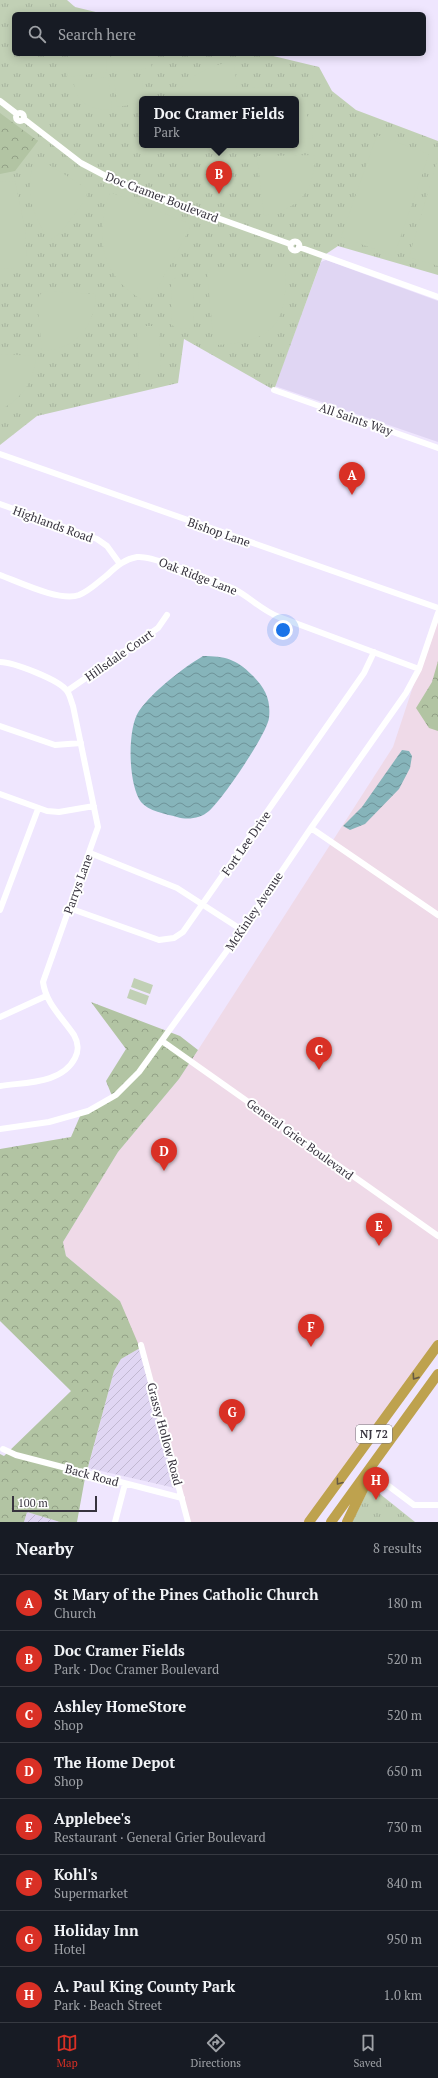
<!DOCTYPE html>
<meta charset="utf-8">
<style>
:root{--surface:#171b24;--page:#20242c;--text:#f1f3f6;--muted:#9ea1a6;--line:#363941;--accent:#d93025}
body{margin:0;font-family:"PT Serif",serif;background:var(--page);color:var(--text)}
.scale{position:absolute;left:12px;bottom:10px;width:85px;box-sizing:border-box;padding-left:4px;border:2px solid #37333e;border-top:0;font-size:11px;line-height:14px;white-space:nowrap;color:#37333e;-webkit-text-stroke:3px #fff;paint-order:stroke}
.you{position:absolute;left:283px;top:630px;width:14px;height:14px;margin:-10px;border:3px solid #fff;border-radius:50%;background:#1a73e8;box-shadow:0 0 0 6px #1a73e833}
.badge{display:grid;place-items:center;width:26px;height:26px;border-radius:50%;background:var(--accent);color:#fff;font-size:13px;font-weight:700}
.pin{position:absolute;translate:-50% -33px;filter:drop-shadow(0 1px 2px #0008)}
.pin::after{content:'';position:absolute;top:21px;width:14px;height:12px;background:inherit;clip-path:polygon(0 0,100% 0,50% 100%)}
.popup{position:absolute;left:139px;top:96px;width:160px;height:52px;box-sizing:border-box;display:grid;place-content:center;border-radius:6px;background:var(--surface);filter:drop-shadow(0 1px 3px #0005);font-size:13px;white-space:nowrap;color:var(--muted)}
.popup b{font-size:15px;color:var(--text)}
.popup::after{content:'';position:absolute;left:50%;top:100%;margin-left:-8px;border:8px solid transparent;border-top-color:var(--surface)}
.list{margin:0;padding:0;list-style:none}
h2{display:flex;justify-content:space-between;align-items:center;height:52px;margin:0;padding:0 16px;font-size:17px}
h2 small{font-size:13px;font-weight:400;color:var(--muted)}
.list li{display:grid;grid-template-columns:26px 1fr auto;gap:12px;align-items:center;box-sizing:border-box;height:56px;padding:0 16px;border-top:1px solid var(--line)}
.list b{display:block;font-size:15px;white-space:nowrap}
.list p{margin:0;font-size:13px;white-space:nowrap;color:var(--muted)}
.list em{font-size:13px;font-style:normal;color:var(--muted)}
.icon{flex:none;width:22px;height:22px;fill:none;stroke:currentColor;stroke-width:2;stroke-linecap:round;stroke-linejoin:round}
.map{position:relative;flex:none;width:438px;height:1522px;overflow:hidden}
.search{position:absolute;background:var(--surface);box-shadow:0 2px 10px #0003;left:12px;right:12px;top:12px;height:44px;display:flex;align-items:center;gap:10px;box-sizing:border-box;padding:0 14px;border-radius:6px;color:var(--muted);font-size:15px}
.sheet{height:500px;background:var(--surface)}
nav{display:flex;justify-content:space-around;align-items:center;box-sizing:border-box;height:56px;border-top:1px solid var(--line);background:var(--surface);font-size:11px;color:var(--muted)}
nav a{display:grid;justify-items:center;gap:2px}
nav .on{color:var(--accent)}
.map>svg:first-child{display:block}
</style>
<div class="map">
<svg width="438" height="1522" viewBox="0 0 438 1522">
<defs>
<pattern id="industrial-furrows" width="10" height="10" patternUnits="userSpaceOnUse"><rect width="10" height="10" fill="#e0d6f3"/><path d="M-1 1l2-2M0 10L10 0M9 11l2-2" fill="none" stroke="#c1b8d1"/></pattern>
<pattern id="grass-tufts" width="24" height="20" patternUnits="userSpaceOnUse"><rect width="24" height="20" fill="#c1d0b5"/><path d="M3 7l-1-3M5 7V3M7 7l1-3M15 17l-1-3M17 17v-4M19 17l1-3" fill="none" stroke="#a6b39d"/></pattern>
<pattern id="forest-crowns" width="20" height="18" patternUnits="userSpaceOnUse"><rect width="20" height="18" fill="#b2c4a3"/><path d="M2 6a3 3 0 1 1 6 0M12 15a3 3 0 1 1 6 0" fill="none" stroke="#92a086"/></pattern>
<pattern id="water-waves" width="16" height="10" patternUnits="userSpaceOnUse"><rect width="16" height="10" fill="#86b4ba"/><path d="M0 5q4-4 8 0t8 0" fill="none" stroke="#6e9399"/></pattern>
</defs>
<rect width="100%" height="100%" fill="#efe6fe"/>
<path fill="#efdae8" d="M438 611V1345L309 1522H188L120 1301 66 1256 63 1242 118 1152 179 1079 198 1050 393 747Z"/>
<path fill="url(#industrial-furrows)" d="M140 1348 175 1488 88 1468 114 1371 121 1359Z
M27 1512 60 1522H24Z"/>
<path fill="#e0d6f3" d="M326 260 438 301V442L275 386 321 262Z"/>
<path fill="url(#grass-tufts)" fill-rule="evenodd" d="M0 0H67L75 7 104 14H14V54H265L319 67 332 91 356 110 438 141V275L338 246 323 256 274 390 184 339 178 383 37 416 0 445ZM142 99H296V145H142Z
M370 1486 415 1522H352Z"/>
<path fill="url(#forest-crowns)" d="M0 113 38 141 15 171 0 174Z
M438 661V731L429 728 416 708 432 682Z
M91 1002 180 1036 198 1050 179 1079 118 1152 63 1242 66 1256 120 1301 140 1348 121 1359 114 1371 85 1478 77 1522H60L27 1512 24 1522H0V1454L4 1456 71 1391 0 1321V1149L71 1137 81 1114 112 1096 106 1081 126 1049Z"/>
<path fill="#c1d0b5" d="M69 54H106L107 72 67 77Z
M111 54H149L152 68 113 72Z
M234 61 238 99H172C191 75 204 67 234 61Z
M108 77 112 109C92 111 73 103 74 80Z
M114 77H141C147 95 137 108 117 106Z
M265 87 278 88 295 99H252V88Z
M296 100C307 110 311 123 313 138L296 140Z
M377 135 429 154 394 256 341 237Z
M161 145H244V147L161 150Z
M315 155C315 191 299 209 264 216L257 156Z
M438 158V266L409 257Z
M35 161H43L86 188 87 198 60 233 49 241C34 218 23 189 35 161Z
M15 181 25 229 27 262 21 268 0 269V182Z
M110 192 188 223 190 228 149 304C101 278 94 241 110 192Z
M212 267H285C289 325 271 343 214 345L207 271Z
M177 277H189L193 280 194 324 190 328 177 329 172 325 171 281Z
M43 291 96 294C95 327 75 350 42 351L37 299Z
M142 326H155L159 329 161 369 157 374H144L139 370 137 332 139 328Z
M0 354 36 356C34 381 23 398 0 410Z
M134 978 153 985 150 994 131 987Z
M130 989 149 996 146 1005 127 998Z"/>
<path fill="url(#water-waves)" d="M203 656C225 656 236 659 252 675 265 688 271 699 269 718 267 734 222 800 209 811 200 819 187 820 177 817 166 814 148 811 141 802 128 785 127 728 139 711 153 691 183 668 203 656Z
M402 750 409 751 412 756 410 768 399 789 365 824 350 830 343 826 362 807Z"/>
<g fill="none" stroke-linecap="round" stroke-linejoin="round">
<path stroke="#fff" stroke-width="6" d="M0 101 17 114
M16 117a4 4 0 1 1 8 0a4 4 0 1 1-8 0Z
M24 119 81 163 117 182 290 244
M290.5 246a4.5 4.5 0 1 1 9 0a4.5 4.5 0 1 1-9 0Z
M299 247 438 297
M274 390 438 448
M0 454 438 608
M0 504 97 539 107 546 120 564
M0 575C19 582 60 602 79 595 89 591 97 583 106 576 115 568 124 559 137 557 154 555 212 581 232 588 249 596 261 610 279 617L419 669
M0 662C13 662 60 680 67 691 70 695 71 701 73 706L98 827 43 982C46 1004 62 1017 74 1035 78 1042 79 1051 75 1058 62 1084 25 1082 0 1086
M67 691 158 628 167 615
M0 726 55 745 81 743
M0 794 47 811 59 812 94 806
M311 828 438 915
M90 853 177 888 242 930
M69 908 159 940 174 938 183 932 364 673 374 652
M0 910 38 809
M0 1017 46 996
M162 1041 438 1236
M0 1129 49 1122 88 1111 116 1095 139 1072 242 930 311 828 406 693 419 669 438 613
M141 1345 188 1522
M3 1449 16 1455 182 1498
M386 1484 414 1505H438
M115 1522 125 1484"/>
<path stroke="#bea24e" stroke-width="10" d="M309 1522 438 1345
M331 1522 438 1374
M347 1522 367 1481"/>
</g>
<defs><path id="oneway-chevron" d="M-2-3.5L2.5 0L-2 3.5" fill="none" stroke-width="1.6" stroke-linecap="round" stroke-linejoin="round"/></defs>
<g stroke="#665a44">
<use href="#oneway-chevron" transform="translate(415 1377) rotate(125)"/>
<use href="#oneway-chevron" transform="translate(339 1482) rotate(127)"/>
</g>
<g text-anchor="middle" dominant-baseline="central" stroke-width="4" stroke-linejoin="round" paint-order="stroke">
<rect fill="#fff" stroke="#737078" stroke-width="1" x="356" y="1425" width="36" height="18" rx="3"/>
<g font-size="11" font-weight="bold" fill="#37333e">
<text x="374" y="1434">NJ 72</text>
</g>
<g font-size="12" fill="#37333e" stroke="#fff">
<text transform="translate(162 197) rotate(21)">Doc Cramer Boulevard</text>
<text transform="translate(356 419) rotate(19)">All Saints Way</text>
<text transform="translate(53 524) rotate(20)">Highlands Road</text>
<text transform="translate(219 532) rotate(19)">Bishop Lane</text>
<text transform="translate(198 576) rotate(21)">Oak Ridge Lane</text>
<text transform="translate(119 655) rotate(-35)">Hillsdale Court</text>
<text transform="translate(246 843) rotate(-55)">Fort Lee Drive</text>
<text transform="translate(78 884) rotate(-70)">Parrys Lane</text>
<text transform="translate(254 911) rotate(-56)">McKinley Avenue</text>
<text transform="translate(300 1139) rotate(36)">General Grier Boulevard</text>
<text transform="translate(165 1434) rotate(75)">Grassy Hollow Road</text>
<text transform="translate(92 1475) rotate(15)">Back Road</text>
</g>
</g>
</svg>
<div class="scale">100 m</div>
<div class="you"></div>
<div class="pin badge" style="left:352px;top:495px">A</div>
<div class="pin badge" style="left:219px;top:194px">B</div>
<div class="popup"><b>Doc Cramer Fields</b>Park</div>
<div class="pin badge" style="left:319px;top:1070px">C</div>
<div class="pin badge" style="left:164px;top:1171px">D</div>
<div class="pin badge" style="left:379px;top:1246px">E</div>
<div class="pin badge" style="left:311px;top:1347px">F</div>
<div class="pin badge" style="left:232px;top:1432px">G</div>
<div class="pin badge" style="left:376px;top:1500px">H</div>
<div class="search"><svg class="icon" aria-label="search" viewBox="0 0 24 24"><circle cx="10" cy="10" r="6"/><path d="M15 15l6 6"/></svg>Search here</div>
</div>
<section class="sheet">
<h2>Nearby<small>8 results</small></h2>
<ul class="list">
<li><span class="badge">A</span><div><b>St Mary of the Pines Catholic Church</b><p>Church</p></div><em>180 m</em></li>
<li><span class="badge">B</span><div><b>Doc Cramer Fields</b><p>Park · Doc Cramer Boulevard</p></div><em>520 m</em></li>
<li><span class="badge">C</span><div><b>Ashley HomeStore</b><p>Shop</p></div><em>520 m</em></li>
<li><span class="badge">D</span><div><b>The Home Depot</b><p>Shop</p></div><em>650 m</em></li>
<li><span class="badge">E</span><div><b>Applebee's</b><p>Restaurant · General Grier Boulevard</p></div><em>730 m</em></li>
<li><span class="badge">F</span><div><b>Kohl's</b><p>Supermarket</p></div><em>840 m</em></li>
<li><span class="badge">G</span><div><b>Holiday Inn</b><p>Hotel</p></div><em>950 m</em></li>
<li><span class="badge">H</span><div><b>A. Paul King County Park</b><p>Park · Beach Street</p></div><em>1.0 km</em></li>
</ul>
</section>
<nav>
<a class="on"><svg class="icon" aria-label="map" viewBox="0 0 24 24"><path d="M3 6l6-2 6 2 6-2v14l-6 2-6-2-6 2zM9 4v14M15 6v14"/></svg>Map</a>
<a><svg class="icon" aria-label="directions" viewBox="0 0 24 24"><path d="M12 3l9 9-9 9-9-9zM9 14v-3h6M13 9l2 2-2 2"/></svg>Directions</a>
<a><svg class="icon" aria-label="saved" viewBox="0 0 24 24"><path d="M7 4h10v16l-5-4-5 4z"/></svg>Saved</a>
</nav>
